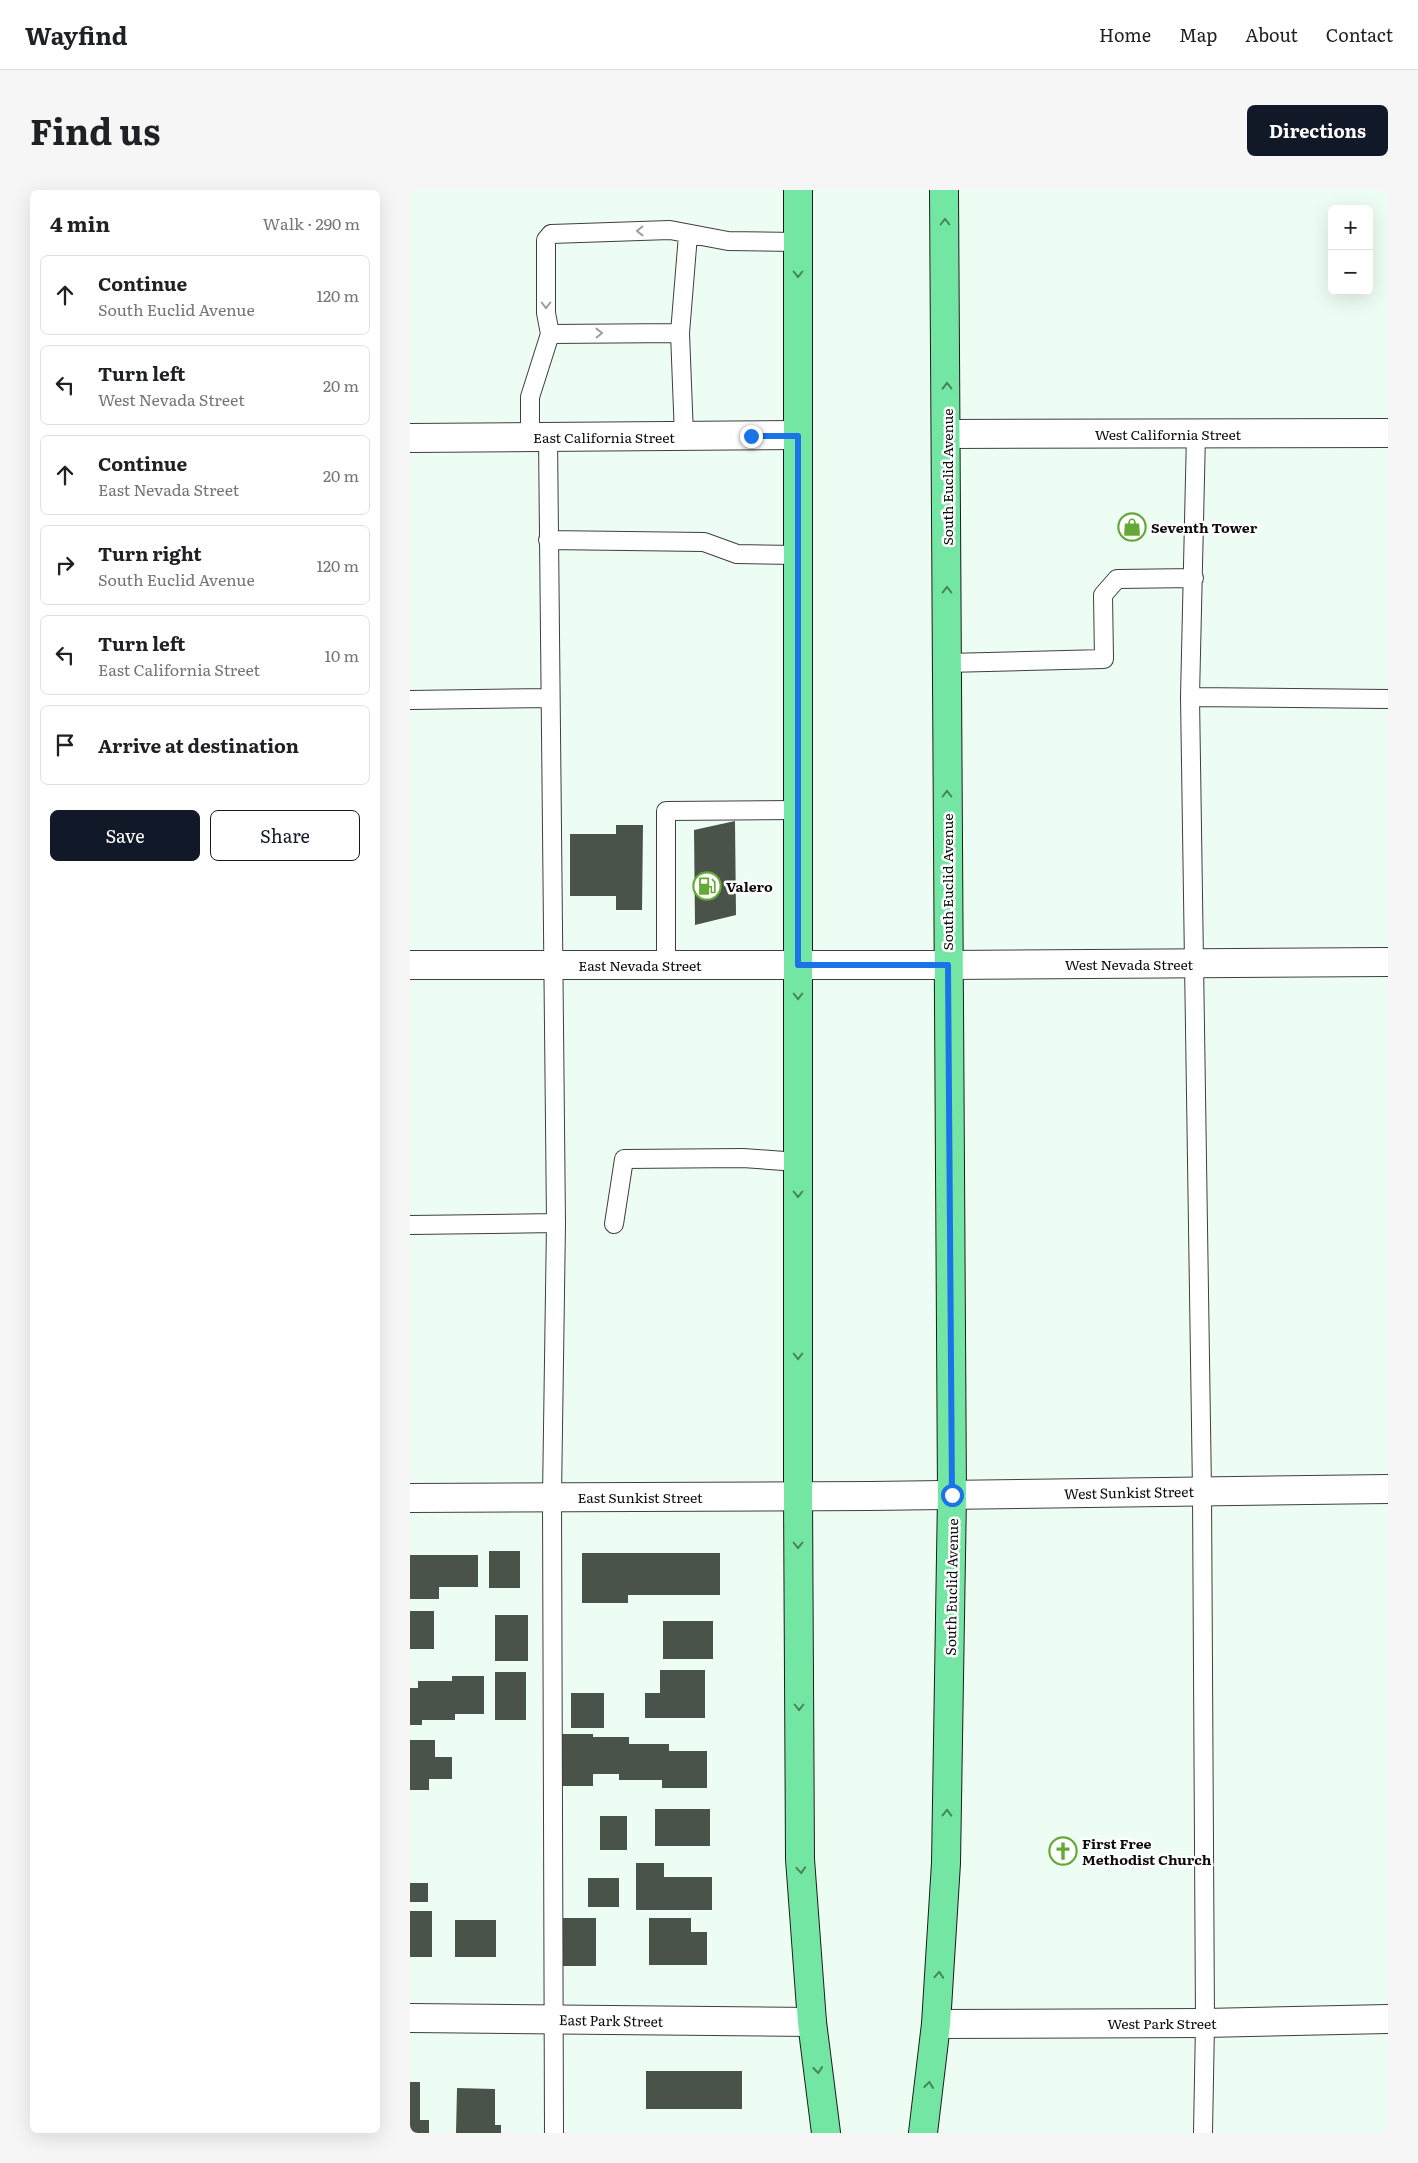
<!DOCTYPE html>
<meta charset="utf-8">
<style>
:root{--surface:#fff;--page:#f6f6f6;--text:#202124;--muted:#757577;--line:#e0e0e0;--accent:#111827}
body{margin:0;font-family:Literata,serif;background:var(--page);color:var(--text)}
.controls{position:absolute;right:15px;top:15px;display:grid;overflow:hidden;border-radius:8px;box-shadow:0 5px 20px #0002}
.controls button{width:45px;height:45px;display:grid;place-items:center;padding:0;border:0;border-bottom:1px solid var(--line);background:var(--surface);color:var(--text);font:25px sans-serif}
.stop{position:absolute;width:15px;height:15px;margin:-11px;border:4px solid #1a73e8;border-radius:50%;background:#fff}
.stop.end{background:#1a73e8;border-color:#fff;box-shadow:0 1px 5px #0008}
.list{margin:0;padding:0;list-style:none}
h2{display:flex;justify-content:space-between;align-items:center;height:65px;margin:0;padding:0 20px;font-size:21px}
h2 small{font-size:16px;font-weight:400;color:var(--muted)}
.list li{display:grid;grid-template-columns:32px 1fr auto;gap:15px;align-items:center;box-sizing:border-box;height:80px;margin:0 10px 10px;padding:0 10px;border:1px solid var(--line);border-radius:8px}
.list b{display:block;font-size:19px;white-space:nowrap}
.list p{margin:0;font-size:16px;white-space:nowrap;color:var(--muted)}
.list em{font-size:16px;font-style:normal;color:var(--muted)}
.actions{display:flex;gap:10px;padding:15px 20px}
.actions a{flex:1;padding:11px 0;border:1px solid var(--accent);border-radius:8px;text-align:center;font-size:18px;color:var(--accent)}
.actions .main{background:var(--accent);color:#fff}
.icon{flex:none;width:28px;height:28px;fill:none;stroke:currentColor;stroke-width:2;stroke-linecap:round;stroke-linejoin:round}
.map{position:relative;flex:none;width:978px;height:1943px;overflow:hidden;border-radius:8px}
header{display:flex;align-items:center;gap:30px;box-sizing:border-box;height:70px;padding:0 25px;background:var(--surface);border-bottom:1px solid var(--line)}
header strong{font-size:24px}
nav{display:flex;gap:28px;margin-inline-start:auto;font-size:18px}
.intro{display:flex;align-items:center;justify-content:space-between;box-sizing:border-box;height:120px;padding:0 30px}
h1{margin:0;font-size:35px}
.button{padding:12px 22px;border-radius:8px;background:var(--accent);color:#fff;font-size:18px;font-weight:700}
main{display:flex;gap:30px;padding:0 30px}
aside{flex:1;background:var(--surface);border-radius:8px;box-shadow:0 5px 20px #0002}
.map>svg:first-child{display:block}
</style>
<header>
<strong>Wayfind</strong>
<nav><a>Home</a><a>Map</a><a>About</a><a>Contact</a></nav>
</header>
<div class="intro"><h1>Find us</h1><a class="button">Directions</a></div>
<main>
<aside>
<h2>4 min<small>Walk · 290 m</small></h2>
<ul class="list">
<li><svg class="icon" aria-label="ahead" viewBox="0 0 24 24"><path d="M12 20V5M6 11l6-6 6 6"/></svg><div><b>Continue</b><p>South Euclid Avenue</p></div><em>120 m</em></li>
<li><svg class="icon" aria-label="left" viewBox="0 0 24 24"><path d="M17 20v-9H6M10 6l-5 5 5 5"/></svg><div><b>Turn left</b><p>West Nevada Street</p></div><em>20 m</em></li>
<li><svg class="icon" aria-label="ahead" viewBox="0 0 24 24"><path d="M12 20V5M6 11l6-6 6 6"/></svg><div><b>Continue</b><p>East Nevada Street</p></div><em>20 m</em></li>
<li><svg class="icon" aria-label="right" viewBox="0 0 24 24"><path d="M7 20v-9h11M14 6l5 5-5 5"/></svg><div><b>Turn right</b><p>South Euclid Avenue</p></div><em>120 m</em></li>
<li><svg class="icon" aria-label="left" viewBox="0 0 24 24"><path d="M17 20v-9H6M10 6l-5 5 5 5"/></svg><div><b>Turn left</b><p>East California Street</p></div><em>10 m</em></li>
<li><svg class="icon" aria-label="arrive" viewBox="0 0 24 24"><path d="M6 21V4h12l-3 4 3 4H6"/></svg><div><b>Arrive at destination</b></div></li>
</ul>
<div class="actions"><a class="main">Save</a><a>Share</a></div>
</aside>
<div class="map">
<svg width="978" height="1943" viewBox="0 0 978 1943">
<rect width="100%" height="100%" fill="#edfdf4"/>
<path fill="#4a534a" d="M325 631 326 725 285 735 284 640Z
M206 635H233L232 720H206V706H160V644H206Z
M79 1361H110V1398H79Z
M172 1363H310V1405H218V1413H172Z
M0 1365H68V1397H29V1409H0Z
M0 1421H24V1459H0Z
M85 1425H118V1471H85Z
M253 1431H303V1469H253Z
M250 1480H295V1528H235V1503H250Z
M85 1482H116V1530H85Z
M42 1486H74V1524H45V1530H12V1535H0V1498H8V1491H42Z
M161 1503H194V1538H161Z
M148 1544H183V1547H219V1554H259V1561H297V1598H252V1590H209V1584H183V1596H148Z
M0 1550H25V1567H42V1589H19V1600H0Z
M245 1619H300V1656H245Z
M190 1626H217V1660H190Z
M226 1673H254V1687H302V1720H226Z
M178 1688H209V1717H178Z
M0 1693H18V1712H0Z
M0 1721H22V1767H0Z
M152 1728H186V1776H152Z
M239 1728H281V1742H297V1775H239Z
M45 1730H86V1767H45Z
M236 1881H332V1919H236Z
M0 1892H10V1930H19V1943H0Z
M47 1898 85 1899V1935H91V1943H46Z"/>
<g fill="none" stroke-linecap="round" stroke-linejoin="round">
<g stroke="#3f3f3f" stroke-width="20">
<path id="lane" d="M140 144 270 143
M786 244 780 507 792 1301 795 1833 793 1943
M274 246 270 143 278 45
M120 247V207L140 144 136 123V50L141 44 260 40 318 51 388 52
M138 247 146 1033 142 1307 144 1943
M138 350 294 352 327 364 388 365
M537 473 694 469 693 405 707 389 784 388
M780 507 978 509
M0 510 139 508
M256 775V621L388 620
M204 1034 214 969 333 968 388 972
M0 1035 146 1033"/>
</g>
<g stroke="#3f3f3f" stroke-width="30">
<path id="street" d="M537 244 978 243
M0 248 388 245
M0 775H538L978 772
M0 1308 460 1306 978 1299
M0 1828 402 1832
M526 1834 795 1833 978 1829"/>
</g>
<g stroke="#1d1d1d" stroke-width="30">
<path id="primary" d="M388 0V1306L390 1669 402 1832 416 1943
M513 1943 526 1834 536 1673 542 1305 534 0"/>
</g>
<use href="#lane" stroke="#fff" stroke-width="18"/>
<use href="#street" stroke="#fff" stroke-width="28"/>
<use href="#primary" stroke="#74e6a3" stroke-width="28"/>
</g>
<defs><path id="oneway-chevron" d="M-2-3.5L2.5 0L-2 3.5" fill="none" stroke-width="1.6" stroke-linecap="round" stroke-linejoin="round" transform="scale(1.25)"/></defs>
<g stroke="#45845f">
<use href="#oneway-chevron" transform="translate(535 32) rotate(-90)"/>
<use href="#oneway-chevron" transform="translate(388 84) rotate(90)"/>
<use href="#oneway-chevron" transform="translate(537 196) rotate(-91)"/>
<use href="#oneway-chevron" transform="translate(537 400) rotate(-90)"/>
<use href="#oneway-chevron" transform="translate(537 604) rotate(-90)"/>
<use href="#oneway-chevron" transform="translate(388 806) rotate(90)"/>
<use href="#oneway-chevron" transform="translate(388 1004) rotate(90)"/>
<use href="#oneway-chevron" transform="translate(388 1166) rotate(90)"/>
<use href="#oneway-chevron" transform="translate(388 1355) rotate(90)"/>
<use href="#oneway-chevron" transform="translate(389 1517) rotate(90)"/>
<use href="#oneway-chevron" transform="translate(537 1623) rotate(-89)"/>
<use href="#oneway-chevron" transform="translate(391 1680) rotate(86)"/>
<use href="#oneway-chevron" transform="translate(529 1785) rotate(-86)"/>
<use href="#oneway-chevron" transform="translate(408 1880) rotate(83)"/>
<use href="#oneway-chevron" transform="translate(519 1895) rotate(-83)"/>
</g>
<g stroke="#9e9e9e">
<use href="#oneway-chevron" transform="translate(230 41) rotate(179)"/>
<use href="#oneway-chevron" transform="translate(136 115) rotate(90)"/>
<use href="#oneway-chevron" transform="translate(189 143) rotate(-1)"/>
</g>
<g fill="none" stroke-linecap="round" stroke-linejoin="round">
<path stroke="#1a73e8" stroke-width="6" d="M341 246H388V775H538L542 1305"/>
</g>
<defs>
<g id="shop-ring" transform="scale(1.4375)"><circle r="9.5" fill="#fff" stroke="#64a937" stroke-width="1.5"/><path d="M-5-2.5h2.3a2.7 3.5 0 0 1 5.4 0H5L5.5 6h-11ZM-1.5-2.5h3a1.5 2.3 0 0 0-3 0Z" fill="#64a937"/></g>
<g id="fuel-ring" transform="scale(1.4375)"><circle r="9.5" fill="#fff" stroke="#64a937" stroke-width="1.5"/><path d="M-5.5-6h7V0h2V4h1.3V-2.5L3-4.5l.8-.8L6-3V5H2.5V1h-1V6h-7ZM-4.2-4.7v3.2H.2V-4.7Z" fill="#64a937"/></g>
<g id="church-ring" transform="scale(1.4375)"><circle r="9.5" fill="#fff" stroke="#64a937" stroke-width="1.5"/><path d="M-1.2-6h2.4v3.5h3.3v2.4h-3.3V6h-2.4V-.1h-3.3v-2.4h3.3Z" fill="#64a937"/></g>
</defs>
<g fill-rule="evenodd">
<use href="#shop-ring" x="722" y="337"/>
<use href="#fuel-ring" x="297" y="696"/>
<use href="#church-ring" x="653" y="1661"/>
</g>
<g text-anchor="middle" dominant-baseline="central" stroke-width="5" stroke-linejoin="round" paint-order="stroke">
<g font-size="14" fill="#0c0c0c" stroke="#fff">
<text x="758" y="244">West California Street</text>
<text x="194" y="247">East California Street</text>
<text transform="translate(537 287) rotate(-90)">South Euclid Avenue</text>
<text transform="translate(537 692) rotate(-90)">South Euclid Avenue</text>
<text x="719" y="774">West Nevada Street</text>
<text x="230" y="775">East Nevada Street</text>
<text transform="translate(719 1302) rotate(-1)">West Sunkist Street</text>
<text x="230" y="1307">East Sunkist Street</text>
<text transform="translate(541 1397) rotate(-89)">South Euclid Avenue</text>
<text transform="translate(201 1830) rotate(1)">East Park Street</text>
<text x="752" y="1833">West Park Street</text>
</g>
<g font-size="14" font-weight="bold" fill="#0c0c0c" stroke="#fff" text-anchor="start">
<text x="741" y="337">Seventh Tower</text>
<text x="316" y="696">Valero</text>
<text x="672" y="1653">First Free<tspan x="672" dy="16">Methodist Church</tspan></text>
</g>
</g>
</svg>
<div class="controls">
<button>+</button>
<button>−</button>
</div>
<div class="stop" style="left:542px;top:1305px"></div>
<div class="stop end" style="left:341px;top:246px"></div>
</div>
</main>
